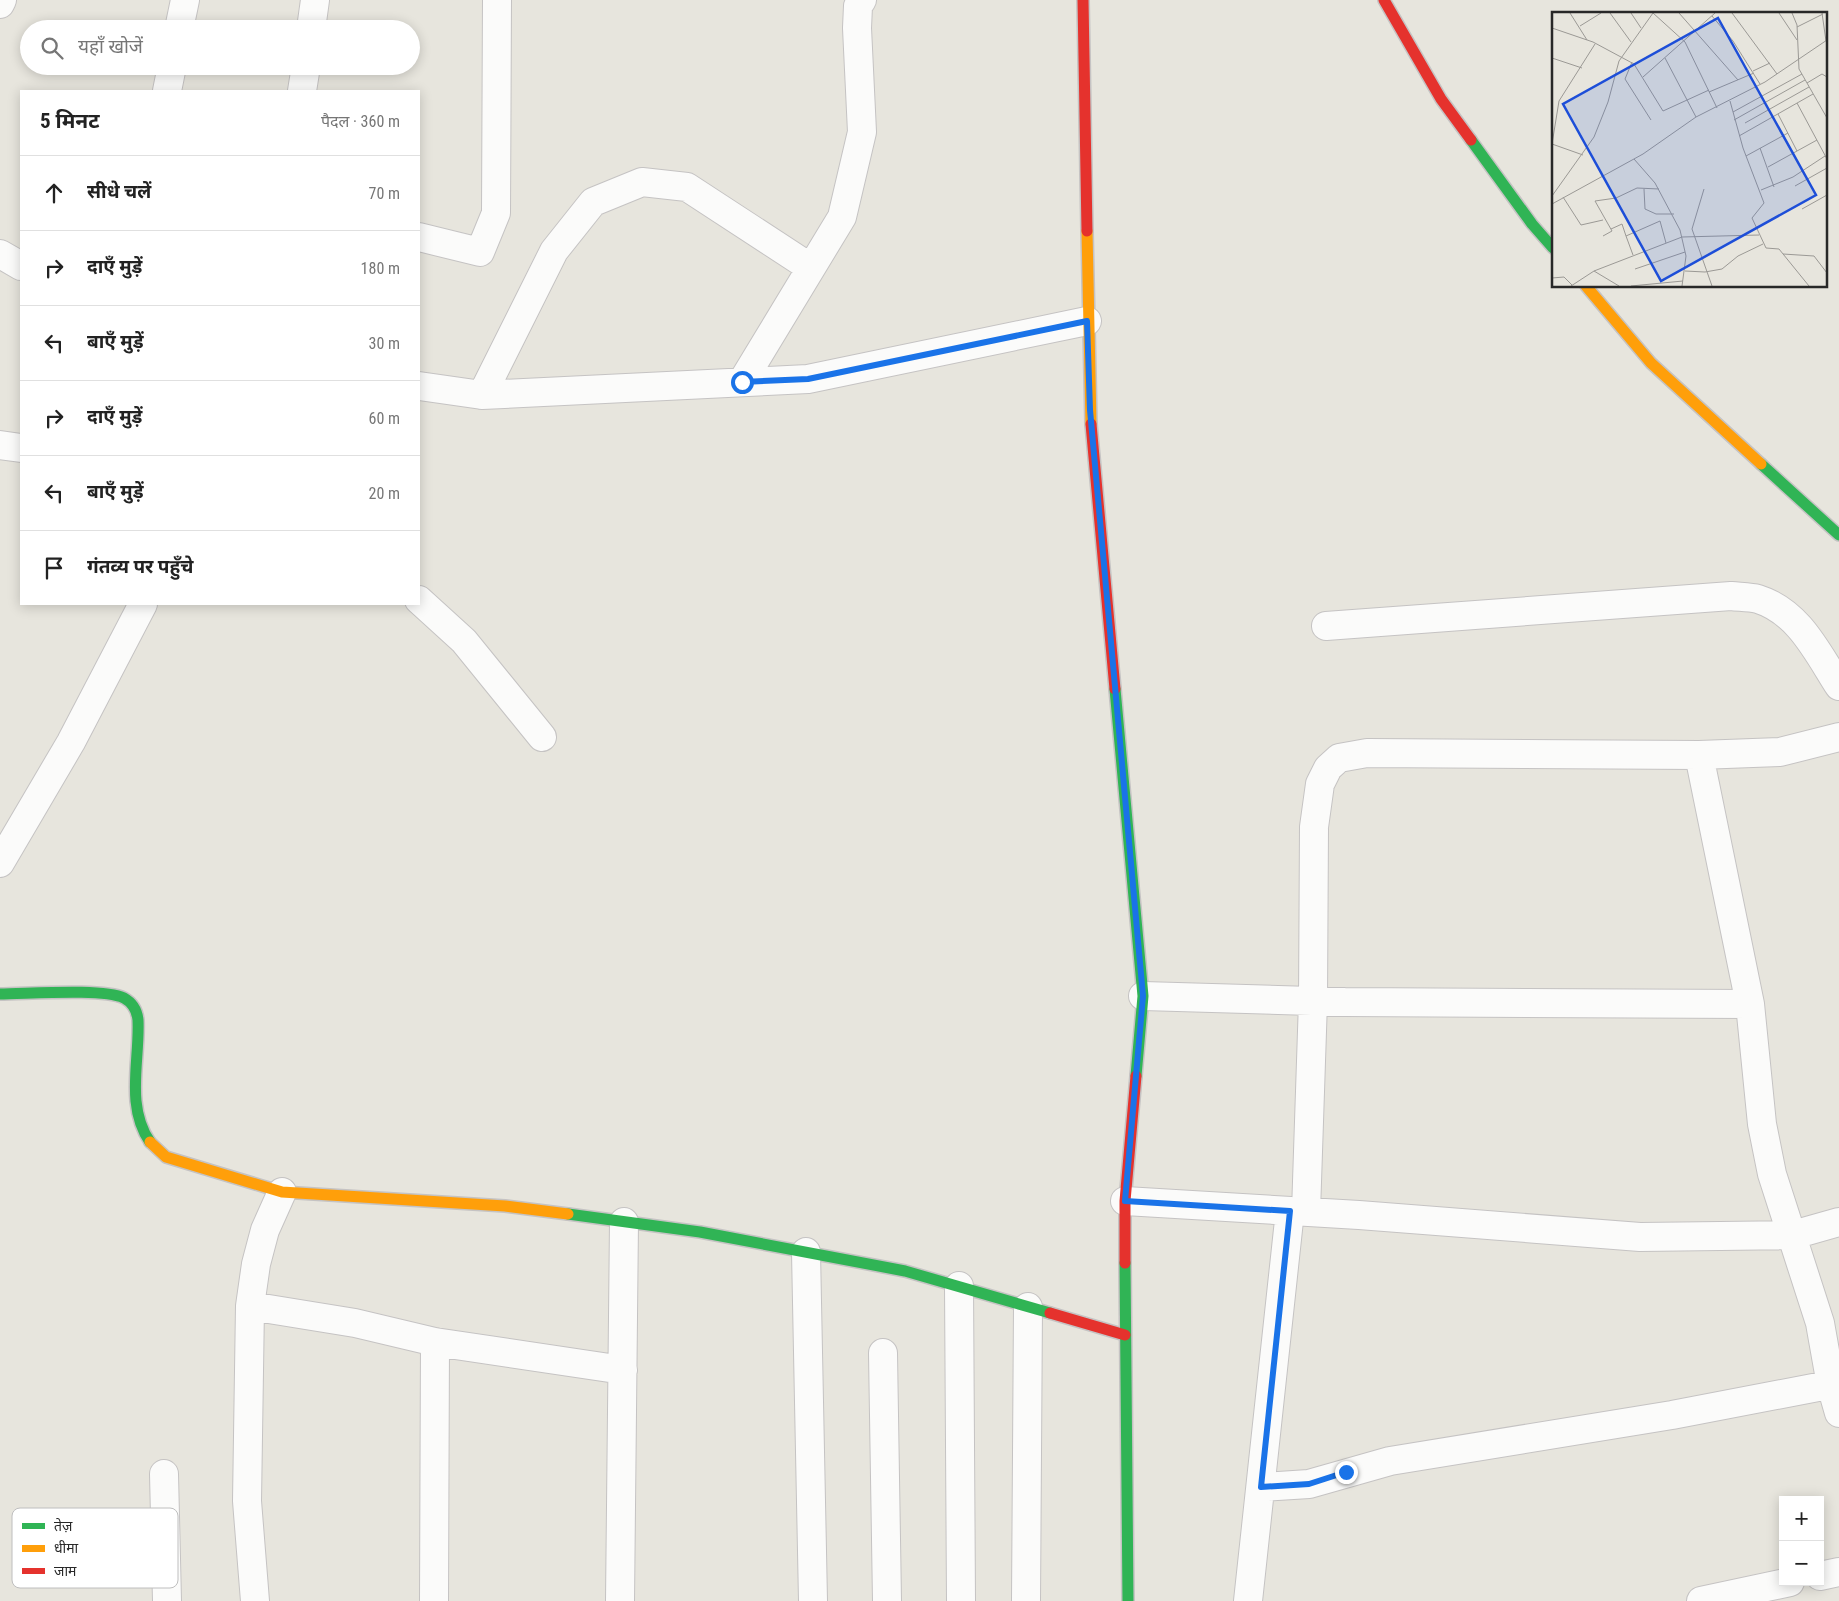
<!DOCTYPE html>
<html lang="hi">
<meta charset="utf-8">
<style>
:root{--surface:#fff;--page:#f6f6f6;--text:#222;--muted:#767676;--line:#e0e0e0}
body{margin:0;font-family:"Roboto Condensed","Noto Sans Devanagari",sans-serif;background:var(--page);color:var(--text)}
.controls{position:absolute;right:15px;bottom:15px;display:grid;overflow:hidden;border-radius:0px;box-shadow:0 2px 12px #0003}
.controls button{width:45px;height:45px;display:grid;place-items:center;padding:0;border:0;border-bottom:1px solid var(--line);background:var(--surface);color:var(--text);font:25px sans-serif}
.stop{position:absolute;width:15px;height:15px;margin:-11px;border:4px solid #1a73e8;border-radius:50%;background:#fff}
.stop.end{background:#1a73e8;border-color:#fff;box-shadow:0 1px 5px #0008}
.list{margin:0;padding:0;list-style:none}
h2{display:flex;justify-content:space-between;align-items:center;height:65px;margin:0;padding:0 20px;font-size:21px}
h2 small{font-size:16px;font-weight:400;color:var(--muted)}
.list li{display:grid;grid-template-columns:32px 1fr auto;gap:15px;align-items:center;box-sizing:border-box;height:75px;padding:0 20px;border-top:1px solid var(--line)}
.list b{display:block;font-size:19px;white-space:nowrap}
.list em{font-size:16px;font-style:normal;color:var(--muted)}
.icon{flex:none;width:28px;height:28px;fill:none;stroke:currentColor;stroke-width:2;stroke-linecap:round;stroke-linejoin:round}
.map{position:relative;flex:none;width:1839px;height:1601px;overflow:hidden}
.search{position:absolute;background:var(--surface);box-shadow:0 2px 12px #0003;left:20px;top:20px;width:400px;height:55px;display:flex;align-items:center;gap:12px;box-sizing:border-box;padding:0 18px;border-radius:28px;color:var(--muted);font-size:19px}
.panel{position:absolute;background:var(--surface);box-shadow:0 2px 12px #0003;left:20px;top:90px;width:400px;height:515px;border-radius:0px}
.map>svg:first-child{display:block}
</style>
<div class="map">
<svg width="1839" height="1601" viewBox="0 0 1839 1601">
<rect width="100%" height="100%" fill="#e7e5dd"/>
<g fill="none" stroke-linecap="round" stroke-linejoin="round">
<g stroke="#c5c3c3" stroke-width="30">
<path id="street" d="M0 4 2 0
M179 29 185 0
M311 29 315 0
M167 91 172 66
M302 91 306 66
M419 237 480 252 496 213 497 0
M0 254 21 266
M742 382 842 217 862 132 857 28 858 6 862 0
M419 386 482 395 808 379 1087 321
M482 395 554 251 593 202 642 182 687 187 811 268
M0 445 21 448
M419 600 464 641 542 737
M1326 626 1731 596C1740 597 1750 597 1758 599 1799 612 1817 652 1839 686
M1699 755 1750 1004 1762 1124 1772 1174 1820 1323 1831 1385 1839 1413
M0 863 71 742 143 604
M1143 996 1345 1002 1750 1004
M1125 1201 1359 1215 1640 1237 1793 1235 1839 1222
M1306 1212 1313 1001 1314 827 1320 784 1328 768 1339 758 1367 753 1699 755 1780 752 1839 737
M806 1252 813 1601
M959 1286 961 1601
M250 1306 355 1323 435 1342 623 1370
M883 1353 887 1601
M164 1474 167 1601
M1261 1487 1309 1484 1390 1461 1672 1415 1839 1383
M1820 1576 1839 1572
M255 1601 247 1501 250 1306 256 1264 265 1230 282 1192
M434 1601 435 1342
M620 1601 624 1222
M1026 1601 1028 1307
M1248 1601 1290 1211
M1701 1601 1790 1582"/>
</g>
<g stroke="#c5c3c3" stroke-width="14">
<path id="fast" d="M1471 140 1532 224 1553 248
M1761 464 1839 535
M1115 689 1143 996 1136 1076
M0 994C27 994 103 988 124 998 133 1003 137 1010 138 1020 140 1060 125 1106 150 1142
M568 1214 700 1232 905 1271 1050 1313
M1125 1263 1128 1601"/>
</g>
<g stroke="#c5c3c3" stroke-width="14">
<path id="slow" d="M1087 231 1091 424
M1586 286 1651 363 1761 464
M150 1142 166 1157 282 1192 505 1206 568 1214"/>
</g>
<g stroke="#c5c3c3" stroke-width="14">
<path id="jam" d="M1083 0 1087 231
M1384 0 1441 99 1471 140
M1091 424 1115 689
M1125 1263V1201L1136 1076
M1050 1313 1125 1335"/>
</g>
<use href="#street" stroke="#fbfbfa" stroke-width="28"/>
<use href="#fast" stroke="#30b455" stroke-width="11"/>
<use href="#slow" stroke="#ff9f0a" stroke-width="11"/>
<use href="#jam" stroke="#e5322d" stroke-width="11"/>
</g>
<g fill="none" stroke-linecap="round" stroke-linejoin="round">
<path stroke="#1a73e8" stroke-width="6" d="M742 382 808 379 1087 321 1090 410 1143 996 1125 1201 1290 1211 1261 1487 1309 1484 1346 1472"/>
</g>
<g transform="translate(1552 12)">
<rect width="275" height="275" fill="#e7e5dd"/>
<path fill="none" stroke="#9b9995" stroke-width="1" d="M18 1 35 28M58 1 79 30M79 1 89 16M101 1 133 30 165 96M127 1 186 68M180 1 225 62M227 1 245 28M240 1 245 13 247 57 275 106M270 1 274 29M160 4 181 29 208 72M28 14 49 1M245 15 271 2M0 16 41 30 82 52 111 99 157 78M0 46 30 56M113 46 144 105M80 50 73 67 99 108M201 59 218 51M91 65 163 1M255 71 270 62 275 65M157 80 202 61M178 89 191 136 212 191 200 206 214 236 227 237 257 274M245 91 275 147M181 100 250 62M226 102 245 139M182 108 253 68M193 111 257 75M187 124 261 82M0 132 7 89 43 32M0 132 31 143M208 136 222 175M194 144 236 121M82 147 103 171 128 218 134 244 130 274M216 155 265 128M243 174 275 156M92 177 93 197 104 202H122M152 177 140 217 160 274M209 178 241 165 273 144M0 184 42 125 56 90 67 49 101 1M11 185 29 213 51 208M0 192 91 142 144 105 213 70 275 28M250 197 275 183M59 217 70 212 74 224 108 209 114 231M51 224 60 219 43 189 64 186 85 176 107 177M74 224 81 243M231 242 262 244 275 261M83 257 133 240M42 259 67 274M133 259 153 260 170 257 186 244 211 232M0 266 12 265 20 273M19 274 42 259 130 225 207 223M79 274 131 269"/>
<path fill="#1d4ed8" fill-opacity="0.15" stroke="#1d4ed8" stroke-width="2.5" d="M166 6 264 183 109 269 11 92Z"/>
<rect width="275" height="275" fill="none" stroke="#282828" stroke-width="2.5"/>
</g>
<rect x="12" y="1508" width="166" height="80" rx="8" fill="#fff" stroke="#bebebe" stroke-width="1"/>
<rect x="22" y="1523" width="23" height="6" fill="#30b455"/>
<rect x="22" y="1545" width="23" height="7" fill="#ff9f0a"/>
<rect x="22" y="1568" width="23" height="6" fill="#e5322d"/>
<g font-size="14" fill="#282828">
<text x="54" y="1531">तेज़</text>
<text x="54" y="1553">धीमा</text>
<text x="54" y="1576">जाम</text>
</g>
</svg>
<div class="controls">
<button>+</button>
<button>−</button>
</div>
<div class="stop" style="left:742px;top:382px"></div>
<div class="stop end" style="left:1346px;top:1472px"></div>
<div class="search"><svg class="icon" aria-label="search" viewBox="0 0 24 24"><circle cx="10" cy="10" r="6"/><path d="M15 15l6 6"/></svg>यहाँ खोजें</div>
<section class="panel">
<h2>5 मिनट<small>पैदल · 360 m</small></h2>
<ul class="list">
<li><svg class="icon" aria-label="ahead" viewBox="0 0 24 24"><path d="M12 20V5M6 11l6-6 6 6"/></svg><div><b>सीधे चलें</b></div><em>70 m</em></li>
<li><svg class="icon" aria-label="right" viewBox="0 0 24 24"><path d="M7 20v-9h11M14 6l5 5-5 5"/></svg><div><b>दाएँ मुड़ें</b></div><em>180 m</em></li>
<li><svg class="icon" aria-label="left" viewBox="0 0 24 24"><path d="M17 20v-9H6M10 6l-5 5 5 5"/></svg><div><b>बाएँ मुड़ें</b></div><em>30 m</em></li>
<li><svg class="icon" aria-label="right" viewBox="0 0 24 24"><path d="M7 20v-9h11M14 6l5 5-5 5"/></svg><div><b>दाएँ मुड़ें</b></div><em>60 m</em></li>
<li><svg class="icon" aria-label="left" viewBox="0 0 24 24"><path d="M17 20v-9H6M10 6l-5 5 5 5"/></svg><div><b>बाएँ मुड़ें</b></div><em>20 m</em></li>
<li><svg class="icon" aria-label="arrive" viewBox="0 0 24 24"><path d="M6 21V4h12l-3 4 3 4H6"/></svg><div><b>गंतव्य पर पहुँचे</b></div></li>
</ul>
</section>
</div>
